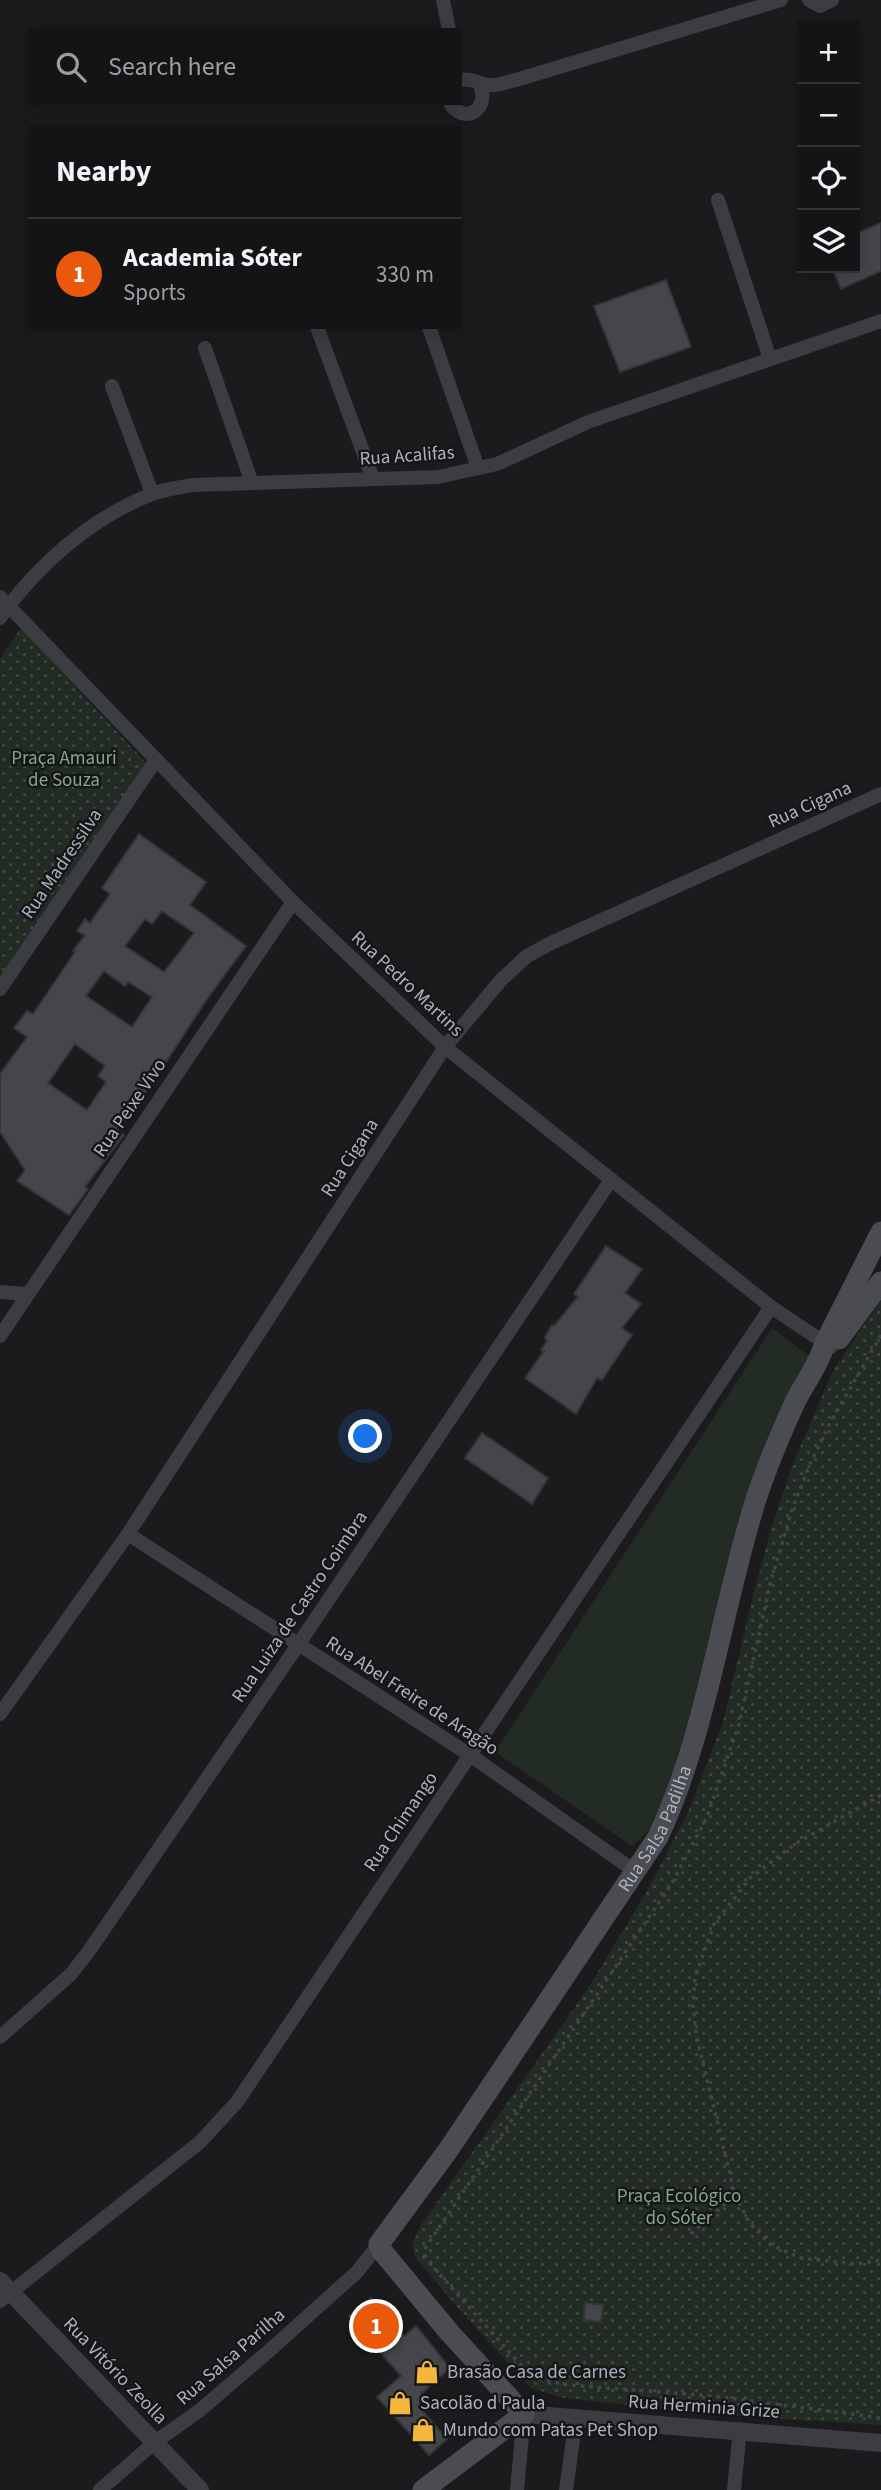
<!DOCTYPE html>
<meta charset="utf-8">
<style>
:root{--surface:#141416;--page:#1d1d1f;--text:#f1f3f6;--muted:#9d9ea1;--line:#333335;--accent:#ea580c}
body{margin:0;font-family:"Source Sans 3",sans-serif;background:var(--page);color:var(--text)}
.controls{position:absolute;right:21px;top:21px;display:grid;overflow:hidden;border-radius:0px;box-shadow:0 4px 18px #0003}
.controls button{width:63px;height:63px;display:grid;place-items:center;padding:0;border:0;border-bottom:2px solid var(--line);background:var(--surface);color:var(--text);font:35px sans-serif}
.you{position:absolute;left:366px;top:1437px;width:24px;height:24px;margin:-18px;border:5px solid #fff;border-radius:50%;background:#1a73e8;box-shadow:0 0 0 10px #1a73e833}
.badge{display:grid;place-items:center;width:46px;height:46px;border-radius:50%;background:var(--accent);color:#fff;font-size:23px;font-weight:700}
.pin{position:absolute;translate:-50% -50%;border:4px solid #fff;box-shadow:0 2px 7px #0006}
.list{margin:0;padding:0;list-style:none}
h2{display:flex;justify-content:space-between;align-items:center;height:91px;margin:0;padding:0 28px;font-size:30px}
h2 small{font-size:23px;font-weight:400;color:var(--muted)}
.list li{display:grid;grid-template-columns:46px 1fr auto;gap:21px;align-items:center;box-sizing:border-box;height:112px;padding:0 28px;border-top:2px solid var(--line)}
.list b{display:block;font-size:26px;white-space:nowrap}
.list p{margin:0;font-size:23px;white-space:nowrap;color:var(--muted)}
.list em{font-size:23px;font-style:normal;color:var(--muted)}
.icon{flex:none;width:38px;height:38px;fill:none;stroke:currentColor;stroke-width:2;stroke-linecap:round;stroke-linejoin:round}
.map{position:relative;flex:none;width:881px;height:2490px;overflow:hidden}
.search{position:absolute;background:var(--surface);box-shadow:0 4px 18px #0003;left:28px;top:28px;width:434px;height:77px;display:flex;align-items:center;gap:18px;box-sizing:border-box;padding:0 24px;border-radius:0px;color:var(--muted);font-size:26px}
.panel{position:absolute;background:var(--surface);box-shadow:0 4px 18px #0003;left:28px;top:126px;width:434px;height:203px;border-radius:0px}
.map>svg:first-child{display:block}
</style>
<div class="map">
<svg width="881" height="2490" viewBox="0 0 881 2490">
<defs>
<pattern id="park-dots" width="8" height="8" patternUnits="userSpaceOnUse" patternTransform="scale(1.75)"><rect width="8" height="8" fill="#222c24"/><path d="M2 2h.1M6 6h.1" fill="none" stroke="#3f4842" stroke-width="1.8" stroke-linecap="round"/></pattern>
</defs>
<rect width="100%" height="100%" fill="#1b1b1d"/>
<path fill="#222c24" d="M772 1328 809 1356 789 1394 666 1793 650 1829 632 1846 495 1752Z"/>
<path fill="url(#park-dots)" d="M21 628 146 763 0 977V659Z
M881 1300V2425L734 2416 564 2398 531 2388 458 2308 415 2257 412 2244 421 2225 589 1987 646 1893 689 1810 723 1722 754 1592 772 1526 794 1461 834 1369Z"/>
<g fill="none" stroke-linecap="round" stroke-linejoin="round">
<path stroke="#303a42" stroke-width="5" d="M881 1992V1991"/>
</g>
<path fill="#45464a" stroke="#353539" stroke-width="2" fill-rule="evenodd" d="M881 223V271L841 289 832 268H855V234Z
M666 280 691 347 620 372 594 306Z
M139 834 206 882 190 905 246 946 207 999 155 1079 117 1130 124 1135 85 1187 88 1189 69 1215 17 1181 25 1170 0 1132V1074L27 1037 14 1028 27 1011 33 1014 75 952 73 951 85 935 77 931 85 919 90 923 110 894 102 888ZM162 911 194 933 164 972 125 946 145 919 152 924ZM104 971 125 986 128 982 152 997 132 1027 86 996ZM75 1044 105 1066 98 1076 106 1082 87 1110 48 1083Z
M606 1246 642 1269 625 1293 641 1304 622 1328 632 1335 602 1380 597 1378 576 1414 525 1378 544 1351 541 1350 547 1341 545 1337 552 1325 554 1326 578 1297 574 1294Z
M482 1433 548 1478 532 1504 465 1458Z
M371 2298 404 2336 416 2326 450 2368 421 2394 419 2407 447 2439 429 2455 377 2397 401 2376 349 2316Z
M585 2303 603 2305 601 2322 584 2320Z"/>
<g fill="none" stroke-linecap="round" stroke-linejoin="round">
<path stroke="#424449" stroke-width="3.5" stroke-dasharray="3.5 5" stroke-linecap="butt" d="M881 1335 829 1425 810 1464 793 1507 771 1580 739 1724 707 1817 672 1883 426 2247 425 2255 435 2269 528 2373 538 2379 568 2385 714 2396 881 2418
M881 1795 795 1844 750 1878 714 1924 695 1978 693 2005 696 2034 735 2195 749 2222 771 2245 801 2258 856 2264 881 2260
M691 2234 735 2195"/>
<path stroke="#3c3d42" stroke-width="14" d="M443 0 449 30
M809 0 820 6 832 0
M460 80C471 77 482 86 494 85 501 85 509 81 516 80L781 0
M450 103C464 126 492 109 479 83
M718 200 770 359
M317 327 373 479
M429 327 478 468
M205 348 252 483
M112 386 152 493
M0 597 293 902 445 1047 771 1307 831 1347
M0 618C36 566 91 518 150 495 163 489 178 488 192 485L438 477 497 464 588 422 881 321
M0 989 156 760
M0 1292 26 1294
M0 1336 293 902
M128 1534 470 1755 636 1872
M0 1714 128 1534 445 1047 501 980 527 956 551 943 881 794
M0 2037 71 1974 89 1951 298 1645 611 1180
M0 2301 200 2142 237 2102 771 1307
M100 2490 155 2442 199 2411 270 2350 357 2272 379 2244
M517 2490 524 2414
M566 2490 576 2419
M734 2490 740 2429"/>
<path stroke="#3c3d42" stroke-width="18" d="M0 2281 200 2490
M524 2414 881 2443"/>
<g stroke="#4a4c52" stroke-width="21">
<path d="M839 1339 881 1282"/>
<path id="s1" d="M423 2490 524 2414 449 2332 382 2251 379 2244 449 2149 658 1837C706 1734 720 1618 753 1509 764 1472 780 1435 796 1400 806 1381 819 1364 825 1343L881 1232"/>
</g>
</g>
<defs>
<g id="shop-bare" transform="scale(1.89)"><path d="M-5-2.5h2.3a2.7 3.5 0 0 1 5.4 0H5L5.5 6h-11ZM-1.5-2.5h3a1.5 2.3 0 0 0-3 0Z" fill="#f5b73b" stroke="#161618" stroke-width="2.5" paint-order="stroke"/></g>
</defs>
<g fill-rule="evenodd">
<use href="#shop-bare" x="427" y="2372"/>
<use href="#shop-bare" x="400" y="2403"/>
<use href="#shop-bare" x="423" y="2430"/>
</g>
<g text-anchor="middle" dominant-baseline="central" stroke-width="5" stroke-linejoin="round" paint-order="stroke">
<g font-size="19" fill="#adb2bd" stroke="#161618">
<text transform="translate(407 456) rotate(-4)">Rua Acalifas</text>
<text transform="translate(810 805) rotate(-24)">Rua Cigana</text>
<text transform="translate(62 864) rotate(-56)">Rua Madressilva</text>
<text transform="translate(407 984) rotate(43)">Rua Pedro Martins</text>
<text transform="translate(130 1108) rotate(-56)">Rua Peixe Vivo</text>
<text transform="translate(350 1158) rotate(-57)">Rua Cigana</text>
<text transform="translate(300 1607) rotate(-56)">Rua Luiza de Castro Coimbra</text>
<text transform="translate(412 1696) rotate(33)">Rua Abel Freire de Aragão</text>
<text transform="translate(401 1822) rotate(-56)">Rua Chimango</text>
<text stroke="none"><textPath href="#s1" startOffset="850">Rua Salsa Padilha</textPath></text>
<text transform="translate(231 2357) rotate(-41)">Rua Salsa Parilha</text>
<text transform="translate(115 2371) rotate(46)">Rua Vitório Zeolla</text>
<text transform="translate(704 2407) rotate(4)">Rua Herminia Grize</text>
</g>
<g font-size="19" fill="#84a887" stroke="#161618">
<text x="64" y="758">Praça Amauri<tspan x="64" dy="22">de Souza</tspan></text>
<text x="679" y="2196">Praça Ecológico<tspan x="679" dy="22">do Sóter</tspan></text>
</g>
<g font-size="19" fill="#adb2bd" stroke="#161618" text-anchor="start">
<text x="447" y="2372">Brasão Casa de Carnes</text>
<text x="420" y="2403">Sacolão d Paula</text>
<text x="443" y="2430">Mundo com Patas Pet Shop</text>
</g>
</g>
</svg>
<div class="controls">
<button>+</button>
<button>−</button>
<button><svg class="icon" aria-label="locate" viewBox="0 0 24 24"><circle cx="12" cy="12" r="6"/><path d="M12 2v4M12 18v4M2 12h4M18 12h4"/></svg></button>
<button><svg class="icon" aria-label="layers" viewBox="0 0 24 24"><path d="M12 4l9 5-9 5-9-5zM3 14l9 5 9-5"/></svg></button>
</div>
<div class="you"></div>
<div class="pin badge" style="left:376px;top:2326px">1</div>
<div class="search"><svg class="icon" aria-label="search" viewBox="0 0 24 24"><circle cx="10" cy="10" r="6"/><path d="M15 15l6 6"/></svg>Search here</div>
<section class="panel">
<h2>Nearby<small></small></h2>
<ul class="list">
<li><span class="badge">1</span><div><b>Academia Sóter</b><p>Sports</p></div><em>330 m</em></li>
</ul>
</section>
</div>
